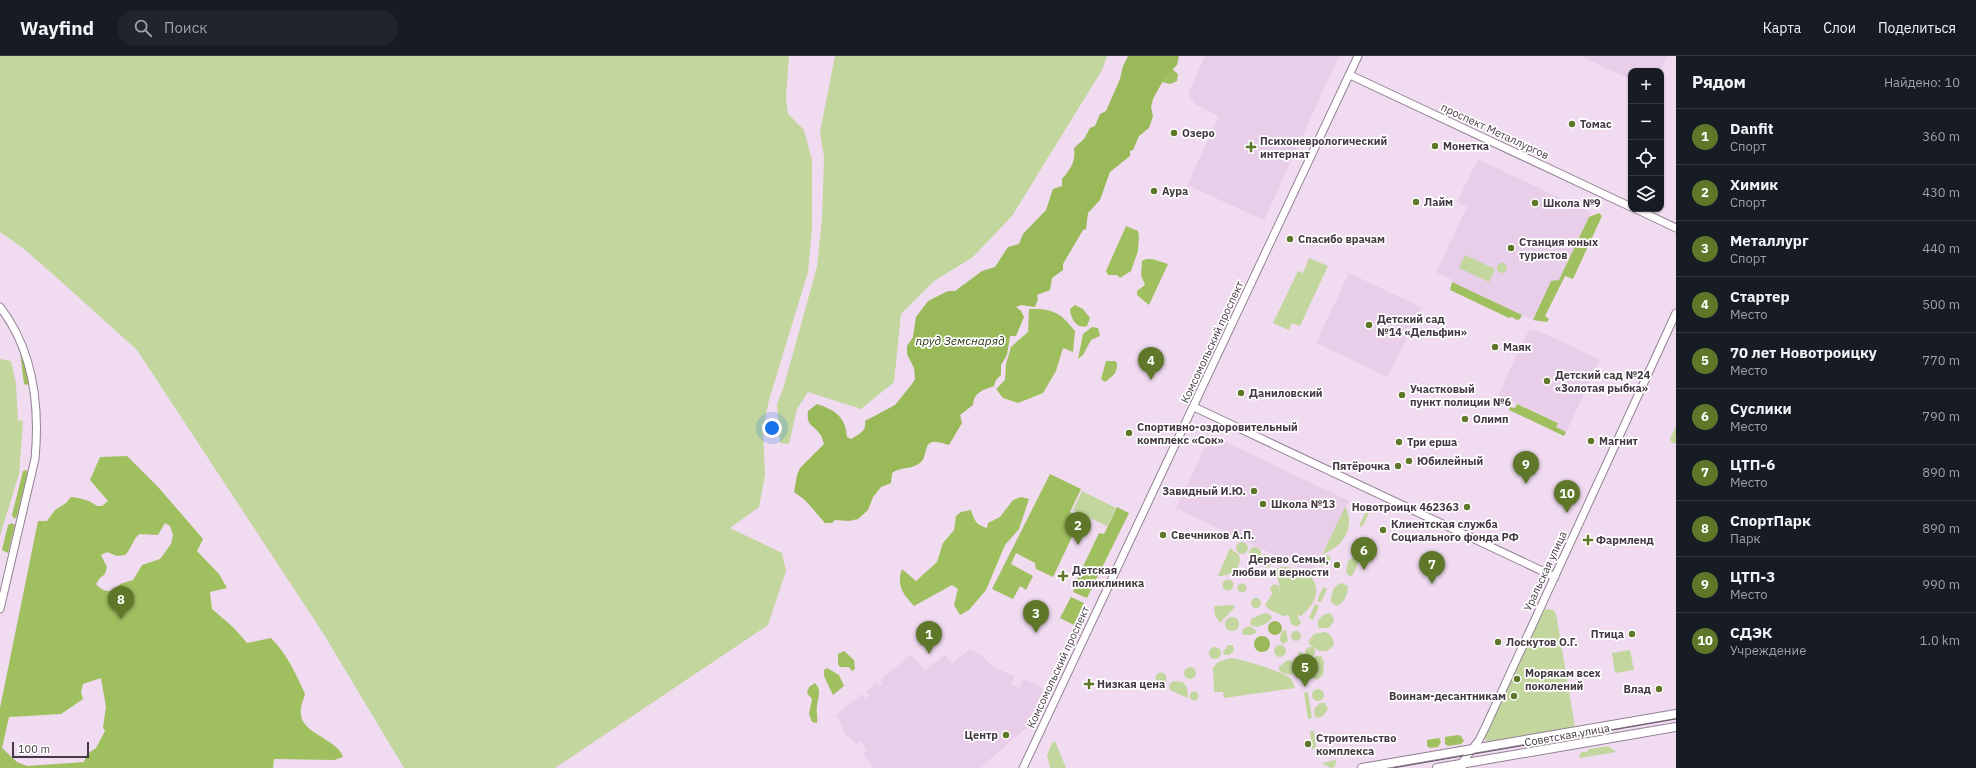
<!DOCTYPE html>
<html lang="ru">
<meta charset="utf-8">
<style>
:root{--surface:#171b24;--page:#20242c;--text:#f1f3f6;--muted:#9ea1a6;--line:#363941;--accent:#5f7729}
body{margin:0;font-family:"IBM Plex Sans",sans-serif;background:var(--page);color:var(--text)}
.controls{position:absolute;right:12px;top:12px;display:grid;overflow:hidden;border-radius:8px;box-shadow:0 1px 3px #0004}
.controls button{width:36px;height:36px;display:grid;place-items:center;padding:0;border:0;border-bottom:1px solid var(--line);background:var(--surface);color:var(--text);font:20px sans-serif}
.scale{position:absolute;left:12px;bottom:10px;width:77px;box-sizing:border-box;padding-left:4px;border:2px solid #423942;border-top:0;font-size:11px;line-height:14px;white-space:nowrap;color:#423942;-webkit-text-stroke:3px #fff;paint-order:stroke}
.you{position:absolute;left:772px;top:372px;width:14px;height:14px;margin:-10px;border:3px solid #fff;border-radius:50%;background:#1a73e8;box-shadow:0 0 0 6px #1a73e833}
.badge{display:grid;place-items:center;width:26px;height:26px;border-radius:50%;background:var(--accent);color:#fff;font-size:13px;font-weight:700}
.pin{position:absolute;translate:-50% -33px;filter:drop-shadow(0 1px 2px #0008)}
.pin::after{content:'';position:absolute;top:21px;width:14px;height:12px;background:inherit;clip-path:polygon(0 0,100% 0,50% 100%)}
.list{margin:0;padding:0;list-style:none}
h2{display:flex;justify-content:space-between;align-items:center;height:52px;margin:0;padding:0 16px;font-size:17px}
h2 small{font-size:13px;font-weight:400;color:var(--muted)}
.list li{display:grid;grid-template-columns:26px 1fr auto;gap:12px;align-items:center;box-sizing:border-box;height:56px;padding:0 16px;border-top:1px solid var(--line)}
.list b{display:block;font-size:15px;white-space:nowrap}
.list p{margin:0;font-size:13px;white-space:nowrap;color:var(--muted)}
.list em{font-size:13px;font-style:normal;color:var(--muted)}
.icon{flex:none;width:22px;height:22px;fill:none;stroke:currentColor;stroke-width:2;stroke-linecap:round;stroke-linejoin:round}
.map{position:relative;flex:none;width:1676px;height:712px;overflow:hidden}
header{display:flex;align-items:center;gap:24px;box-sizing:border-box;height:56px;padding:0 20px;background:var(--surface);border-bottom:1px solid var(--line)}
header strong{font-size:19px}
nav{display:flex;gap:22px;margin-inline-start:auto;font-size:14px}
.search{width:280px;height:36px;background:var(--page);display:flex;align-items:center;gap:10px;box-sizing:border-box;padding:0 14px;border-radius:16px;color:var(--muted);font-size:15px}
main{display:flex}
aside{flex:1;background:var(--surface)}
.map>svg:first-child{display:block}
</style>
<header>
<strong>Wayfind</strong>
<div class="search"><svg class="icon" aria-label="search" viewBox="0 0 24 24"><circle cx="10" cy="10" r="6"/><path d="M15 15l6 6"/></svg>Поиск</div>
<nav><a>Карта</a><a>Слои</a><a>Поделиться</a></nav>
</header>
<main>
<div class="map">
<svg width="1676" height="712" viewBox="0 0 1676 712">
<rect width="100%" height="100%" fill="#f0dbf1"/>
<path fill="#e8cee9" d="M1205 0H1339L1264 164 1187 129 1219 60 1196 49 1188 38Z
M1581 0H1667L1660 15H1631V24Z
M1478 103 1591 157 1559 224 1551 225 1533 264 1452 226V224L1436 216 1467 151 1457 146Z
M1349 217 1421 251 1388 321 1316 287Z
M1529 274H1537L1600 304 1566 376 1556 371 1558 366 1498 339Z
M1211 379 1349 445 1312 517 1176 452Z
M970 593 979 598 994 611 1015 621 1011 629 1019 632 1024 623 1044 633 1026 672 980 712H874L863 698 867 694 860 685 856 688 848 680 847 681 842 675 844 673 836 659 862 638 865 642 869 640 866 635 876 627 879 631 883 627 880 624 911 599 925 615 945 599 952 608Z"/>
<path fill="#c2d69d" d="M0 0H789L786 41 788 58 804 74 812 104V173L808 216 769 344 763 373 765 419 759 451 730 472 782 497 786 515 768 569 555 712H404L323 577 137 294 65 229 23 192 0 176Z
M835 0H1107L1102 14 1012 160 973 201 934 225 901 258 894 326 861 353 808 336 797 353 789 388 780 387 777 348 783 333 817 211 822 163 824 101 820 76Z
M1465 199 1495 213 1489 226 1459 212Z
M1309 202 1328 210 1300 270 1292 267 1289 274 1273 267 1298 215 1303 217Z
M1497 212a5 5 0 1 1 10 0a5 5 0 1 1-10 0Z
M0 303 11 305 16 328 18 364 23 365 19 418 0 480Z
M1676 370V388L1671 386 1670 383Z
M1082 435 1116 452 1107 470 1073 454Z
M1345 451C1353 462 1348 481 1338 489 1334 493 1327 496 1322 499Z
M1367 453 1370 455 1362 471 1359 470Z
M1354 489a7 7 0 1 1 14 0a7 7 0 1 1-14 0Z
M1236 492a6 6 0 1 1 12 0a6 6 0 1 1-12 0Z
M1249 497a6 6 0 1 1 12 0a6 6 0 1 1-12 0Z
M1230 492 1239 499C1243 513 1230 520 1218 520Z
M1265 498 1269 500 1271 503 1270 510 1266 512C1262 509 1260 503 1263 499Z
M1327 499 1331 502 1329 508 1325 510 1319 509 1323 501Z
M1357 499H1360L1361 502 1352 520H1349L1346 516 1348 505Z
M1281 511C1316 510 1329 537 1301 560L1297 559 1301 567 1297 571 1291 568 1289 559 1283 560C1276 556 1270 556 1265 549L1272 538 1280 534 1276 513Z
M1315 517a5 5 0 1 1 10 0a5 5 0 1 1-10 0Z
M1222.5 529a5.5 5.5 0 1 1 11 0a5.5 5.5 0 1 1-11 0Z
M1342 527 1348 530C1348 538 1344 548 1336 550L1331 546C1331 538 1333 529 1342 527Z
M1237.5 532a4.5 4.5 0 1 1 9 0a4.5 4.5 0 1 1-9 0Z
M1270.5 533a4.5 4.5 0 1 1 9 0a4.5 4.5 0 1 1-9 0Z
M1323 531 1327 533 1321 546 1317 545Z
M1251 547a5 5 0 1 1 10 0a5 5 0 1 1-10 0Z
M1315 548 1319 550 1313 564 1309 562Z
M1234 549V552L1220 567 1215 559 1214 550Z
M1546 553 1553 554 1556 558 1575 671 1573 673 1492 687 1486 685 1484 680C1493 663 1537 559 1546 553Z
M1264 557 1271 559 1272 562 1267 567 1258 571 1250 569 1251 563Z
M1329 557 1332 559 1334 565 1329 572H1319C1315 564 1322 559 1329 557Z
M1225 568a7 7 0 1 1 14 0a7 7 0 1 1-14 0Z
M1249 570 1256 574V577L1251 579H1244L1242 577 1243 573Z
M1284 574H1286L1288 585 1283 588C1278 584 1280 578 1284 574Z
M1291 580a5 5 0 1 1 10 0a5 5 0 1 1-10 0Z
M1324 576C1332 578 1333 582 1334 589 1326 600 1315 595 1308 586L1314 578Z
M1228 589H1233L1234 595 1229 599H1224L1223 596Z
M1274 595a6 6 0 1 1 12 0a6 6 0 1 1-12 0Z
M1209 597a6 6 0 1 1 12 0a6 6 0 1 1-12 0Z
M1305 596a5 5 0 1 1 10 0a5 5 0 1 1-10 0Z
M1630 594 1634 614 1615 617 1612 597Z
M1298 596H1302L1305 615H1301Z
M1316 600H1321L1324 606 1323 619 1317 624 1309 619C1309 610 1309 606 1316 600Z
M1231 602C1241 603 1284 616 1291 623 1293 626 1294 630 1295 632L1224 642 1223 636H1214L1213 612 1218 606Z
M1287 604 1292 605 1293 619 1282 617 1279 614V611Z
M1184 617a6 6 0 1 1 12 0a6 6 0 1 1-12 0Z
M1155.5 622a5.5 5.5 0 1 1 11 0a5.5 5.5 0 1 1-11 0Z
M1173 625 1183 626 1187 632 1188 642 1170 634 1169 629Z
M1312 639a6 6 0 1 1 12 0a6 6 0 1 1-12 0Z
M1189.5 640a4.5 4.5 0 1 1 9 0a4.5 4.5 0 1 1-9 0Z
M1308 636 1312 662 1308 663 1304 637Z
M1320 647H1325L1328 653 1324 659 1318 662 1315 661 1314 653Z
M1310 675H1314L1316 692 1312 693Z
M1055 685 1066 712H1050L1047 699 1052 687Z
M1608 690 1616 696 1579 702 1581 696H1587L1589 693Z
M1336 704 1335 711 1330 712 1322 707Z"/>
<path fill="#a0bf5e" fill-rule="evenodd" d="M1172 13 1178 18 1177 25 1170 28 1162 26 1165 21Z
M1599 157 1602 160 1573 223 1565 220 1545 260 1549 263 1547 266 1533 264 1551 225 1559 224 1589 161Z
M1126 170 1138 175 1139 180 1138 195 1131 215 1120 222 1117 219H1108L1106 215Z
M1146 203H1152L1168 208 1149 249 1137 239V235L1145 229 1141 219 1142 205Z
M1452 226 1522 259 1520 263 1517 264 1512 261 1509 262 1450 234Z
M1075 249 1083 253 1090 262 1087 270C1076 273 1071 263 1070 253Z
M1029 253C1053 252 1061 257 1075 275L1073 296 1063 292 1056 315 1043 337 1018 347 1003 342 996 333 1005 324 1006 308 1011 291 1028 276Z
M1092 271 1098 272 1100 280 1091 284 1083 299 1078 303 1083 278Z
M22 294 31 325 27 329 24 328 20 296Z
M1106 305H1115L1117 307C1117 319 1113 319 1105 326L1101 323Z
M1517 348 1558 367 1556 371 1566 376 1564 380 1509 354 1510 351 1515 352Z
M127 400 159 432 203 483 197 495 219 518 227 532 210 536 212 553 234 572 247 587 271 582C287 598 296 618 305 638 304 643 301 648 301 653 297 678 337 681 343 701L334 704 274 703 273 712H0V652L38 465H47L55 454 66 447 71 441C81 442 89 444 97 450H102L108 445 90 424 100 401ZM165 467 170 470 173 479 171 488 166 495 160 503 142 509 133 524 120 528 115 534C107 536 102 535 96 528L100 522 105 518 107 511 101 499 107 496 117 500 125 499C132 492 132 485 139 478L158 479ZM101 622 106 651 103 671 105 675 96 692 87 698 84 706 27 710 17 706 2 692 9 661 61 658 83 643 81 636 83 628Z
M27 414V420L17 460 14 463 12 459 23 415Z
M1050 418 1081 433 1070 456 1081 462 1053 521 1036 513 1035 507 1016 497 1011 508 1033 520 1026 534 1020 530 1013 543 992 533Z
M1021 441 1029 443 1019 473 1005 489 986 534 969 554 960 559 954 549 958 533 952 529 914 550C903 538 896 529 902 513L916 525 937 506 943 487 954 474 956 460 961 456 971 454C974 464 976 469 987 472L988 467 1000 461 1013 444Z
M1117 451 1129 457 1087 542 1073 536 1077 523 1099 477 1104 478Z
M12 467 15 469 8 497 2 494 8 469Z
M1071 541 1084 547 1074 569 1060 562Z
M844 595 854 604 855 613 852 615 849 611H840L838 608V598Z
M827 612 839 619 844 630 833 639 824 620V614Z
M815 627C822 635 818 640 817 650 816 656 818 660 817 667L812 666 809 658 812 643 807 637 809 631Z
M1458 679 1461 680 1464 685 1461 688 1448 690 1445 688V681Z
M1439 682 1441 686 1438 691 1430 692 1427 690V684Z"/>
<path fill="#9ab958" d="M1128 0H1179L1177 9 1165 21 1153 43 1151 51 1153 60 1149 72 1139 80 1133 94 1130 95V100L1110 116 1100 144 1088 157 1086 173 1083 174 1063 208V214L1052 222 1050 234 1037 239 1038 243 1035 251 1021 249 1016 251 1021 255 1024 261 1016 280H1010L1007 299 1001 309V319L996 324 994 330C983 334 974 336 973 349L960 359 962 367 949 389C944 388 938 385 933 386 924 387 927 401 921 406 913 414 901 410 892 417L891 427 881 431 873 441 868 454 858 463 849 465 835 464 832 467H825L805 444 794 436 797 419 800 412 824 388C823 385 822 380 820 378 813 368 806 370 808 355L817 348C835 354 846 361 847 381L851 383C859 378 867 375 865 365L895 349 912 328 915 323 914 312 907 298V290L913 281 916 261 928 245 948 235H955L982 215 995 211 1008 191 1019 188 1023 178 1046 154 1053 133 1062 130V123C1070 113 1076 107 1074 92L1084 83 1090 72 1095 70 1100 58 1106 55 1120 23 1123 10Z
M1268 572a7 7 0 1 1 14 0a7 7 0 1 1-14 0Z
M1254 588a8 8 0 1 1 16 0a8 8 0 1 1-16 0Z"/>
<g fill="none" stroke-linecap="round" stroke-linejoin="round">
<g stroke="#948094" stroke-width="9">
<path id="minor" d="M1350 19 1631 151
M1636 153 1676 172
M0 251C34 295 40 349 35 403L0 553
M1194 351 1555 521
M1023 712 1358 0
M1462 712 1461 708 1479 684 1485 672 1676 257"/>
</g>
<g stroke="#948094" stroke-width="10">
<path id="major" d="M1362 712 1676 658
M1437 712 1676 671"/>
</g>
<use href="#minor" stroke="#fff" stroke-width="7"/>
<use href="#major" stroke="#fff" stroke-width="8"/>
<path stroke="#645864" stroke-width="1" d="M1393 712 1676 663"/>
</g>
<g fill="#5f7729" stroke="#fff" stroke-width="1.5">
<circle cx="1572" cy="68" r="4"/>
<circle cx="1174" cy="77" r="4"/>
<circle cx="1435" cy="90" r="4"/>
<path d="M1249 85h4v4h4v4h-4v4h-4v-4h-4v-4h4z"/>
<circle cx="1154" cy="135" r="4"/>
<circle cx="1416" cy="146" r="4"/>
<circle cx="1535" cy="147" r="4"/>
<circle cx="1290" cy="183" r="4"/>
<circle cx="1511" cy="192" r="4"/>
<circle cx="1369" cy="269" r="4"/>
<circle cx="1495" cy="291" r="4"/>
<circle cx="1547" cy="325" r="4"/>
<circle cx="1241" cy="337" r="4"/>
<circle cx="1402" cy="339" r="4"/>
<circle cx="1465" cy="363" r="4"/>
<circle cx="1129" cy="377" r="4"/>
<circle cx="1591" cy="385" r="4"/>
<circle cx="1399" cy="386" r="4"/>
<circle cx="1409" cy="405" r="4"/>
<circle cx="1398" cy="410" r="4"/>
<circle cx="1254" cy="435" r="4"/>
<circle cx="1263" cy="448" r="4"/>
<circle cx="1467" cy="451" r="4"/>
<circle cx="1383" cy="474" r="4"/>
<circle cx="1163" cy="479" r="4"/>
<path d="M1586 478h4v4h4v4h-4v4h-4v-4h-4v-4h4z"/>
<circle cx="1337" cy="509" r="4"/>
<path d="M1061 514h4v4h4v4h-4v4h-4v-4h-4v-4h4z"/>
<circle cx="1632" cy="578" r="4"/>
<circle cx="1498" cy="586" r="4"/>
<circle cx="1517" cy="623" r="4"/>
<path d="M1087 622h4v4h4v4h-4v4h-4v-4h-4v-4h4z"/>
<circle cx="1659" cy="633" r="4"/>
<circle cx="1514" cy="640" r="4"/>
<circle cx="1006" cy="679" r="4"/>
<circle cx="1308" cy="688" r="4"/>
</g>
<g text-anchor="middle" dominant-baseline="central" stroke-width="3.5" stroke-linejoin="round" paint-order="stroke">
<g font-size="11" font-weight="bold" fill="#423942" stroke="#fff" text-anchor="start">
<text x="1580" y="68">Томас</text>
<text x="1182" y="77">Озеро</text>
<text x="1260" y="85">Психоневрологический<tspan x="1260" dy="13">интернат</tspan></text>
<text x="1443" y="90">Монетка</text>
<text x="1162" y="135">Аура</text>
<text x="1424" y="146">Лайм</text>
<text x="1543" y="147">Школа №9</text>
<text x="1298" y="183">Спасибо врачам</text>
<text x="1519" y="186">Станция юных<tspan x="1519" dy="13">туристов</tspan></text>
<text x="1377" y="263">Детский сад<tspan x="1377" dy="13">№14 «Дельфин»</tspan></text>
<text x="1503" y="291">Маяк</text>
<text x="1555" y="319">Детский сад №24<tspan x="1555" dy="13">«Золотая рыбка»</tspan></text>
<text x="1410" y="333">Участковый<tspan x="1410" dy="13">пункт полиции №6</tspan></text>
<text x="1249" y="337">Даниловский</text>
<text x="1473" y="363">Олимп</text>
<text x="1137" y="371">Спортивно-оздоровительный<tspan x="1137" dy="13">комплекс «Сок»</tspan></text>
<text x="1599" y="385">Магнит</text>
<text x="1407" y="386">Три ерша</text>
<text x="1417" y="405">Юбилейный</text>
<text x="1390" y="410" text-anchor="end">Пятёрочка</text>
<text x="1246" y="435" text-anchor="end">Завидный И.Ю.</text>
<text x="1271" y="448">Школа №13</text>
<text x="1459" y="451" text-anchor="end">Новотроицк 462363</text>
<text x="1391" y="468">Клиентская служба<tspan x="1391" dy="13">Социального фонда РФ</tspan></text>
<text x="1171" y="479">Свечников А.П.</text>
<text x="1596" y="484">Фармленд</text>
<text x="1329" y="503" text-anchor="end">Дерево Семьи,<tspan x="1329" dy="13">любви и верности</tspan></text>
<text x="1072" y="514">Детская<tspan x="1072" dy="13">поликлиника</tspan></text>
<text x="1624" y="578" text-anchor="end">Птица</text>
<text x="1506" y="586">Лоскутов О.Г.</text>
<text x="1525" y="617">Морякам всех<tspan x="1525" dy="13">поколений</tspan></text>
<text x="1097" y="628">Низкая цена</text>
<text x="1651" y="633" text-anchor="end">Влад</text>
<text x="1506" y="640" text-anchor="end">Воинам-десантникам</text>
<text x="998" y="679" text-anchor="end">Центр</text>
<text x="1316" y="682">Строительство<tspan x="1316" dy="13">комплекса</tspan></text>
</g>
<g font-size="11" fill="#423942" stroke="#fff">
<text transform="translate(1495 75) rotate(25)">проспект Металлургов</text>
<text transform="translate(1212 286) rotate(-65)">Комсомольский проспект</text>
<text transform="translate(1545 515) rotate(-65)">Уральская улица</text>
<text transform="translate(1058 611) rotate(-65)">Комсомольский проспект</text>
<text transform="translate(1567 679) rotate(-10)">Советская улица</text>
</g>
<g font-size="12" font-style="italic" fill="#27330a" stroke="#fff">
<text x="960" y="284">пруд Земснаряд</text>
</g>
</g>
</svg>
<div class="controls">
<button>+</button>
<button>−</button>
<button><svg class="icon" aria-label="locate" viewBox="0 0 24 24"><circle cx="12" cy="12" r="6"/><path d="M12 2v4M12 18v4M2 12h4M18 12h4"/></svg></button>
<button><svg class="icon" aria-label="layers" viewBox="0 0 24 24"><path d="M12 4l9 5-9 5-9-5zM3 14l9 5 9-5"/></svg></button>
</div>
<div class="scale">100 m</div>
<div class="you"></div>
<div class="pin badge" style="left:929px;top:598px">1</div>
<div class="pin badge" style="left:1078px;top:489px">2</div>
<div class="pin badge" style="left:1036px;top:577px">3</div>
<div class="pin badge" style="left:1151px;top:324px">4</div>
<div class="pin badge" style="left:1305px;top:631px">5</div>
<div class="pin badge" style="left:1364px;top:514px">6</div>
<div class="pin badge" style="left:1432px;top:528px">7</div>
<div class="pin badge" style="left:121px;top:563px">8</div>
<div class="pin badge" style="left:1526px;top:428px">9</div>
<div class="pin badge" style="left:1567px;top:457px">10</div>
</div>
<aside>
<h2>Рядом<small>Найдено: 10</small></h2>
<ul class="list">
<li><span class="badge">1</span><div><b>Danfit</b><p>Спорт</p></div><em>360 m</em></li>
<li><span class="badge">2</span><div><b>Химик</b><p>Спорт</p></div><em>430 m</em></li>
<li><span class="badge">3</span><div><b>Металлург</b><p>Спорт</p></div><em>440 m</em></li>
<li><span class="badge">4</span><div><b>Стартер</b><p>Место</p></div><em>500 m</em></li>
<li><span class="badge">5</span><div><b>70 лет Новотроицку</b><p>Место</p></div><em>770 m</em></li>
<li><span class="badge">6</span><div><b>Суслики</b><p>Место</p></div><em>790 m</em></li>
<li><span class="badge">7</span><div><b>ЦТП-6</b><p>Место</p></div><em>890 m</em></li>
<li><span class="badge">8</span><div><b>СпортПарк</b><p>Парк</p></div><em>890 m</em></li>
<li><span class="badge">9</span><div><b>ЦТП-3</b><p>Место</p></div><em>990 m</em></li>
<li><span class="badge">10</span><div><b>СДЭК</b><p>Учреждение</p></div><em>1.0 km</em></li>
</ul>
</aside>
</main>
